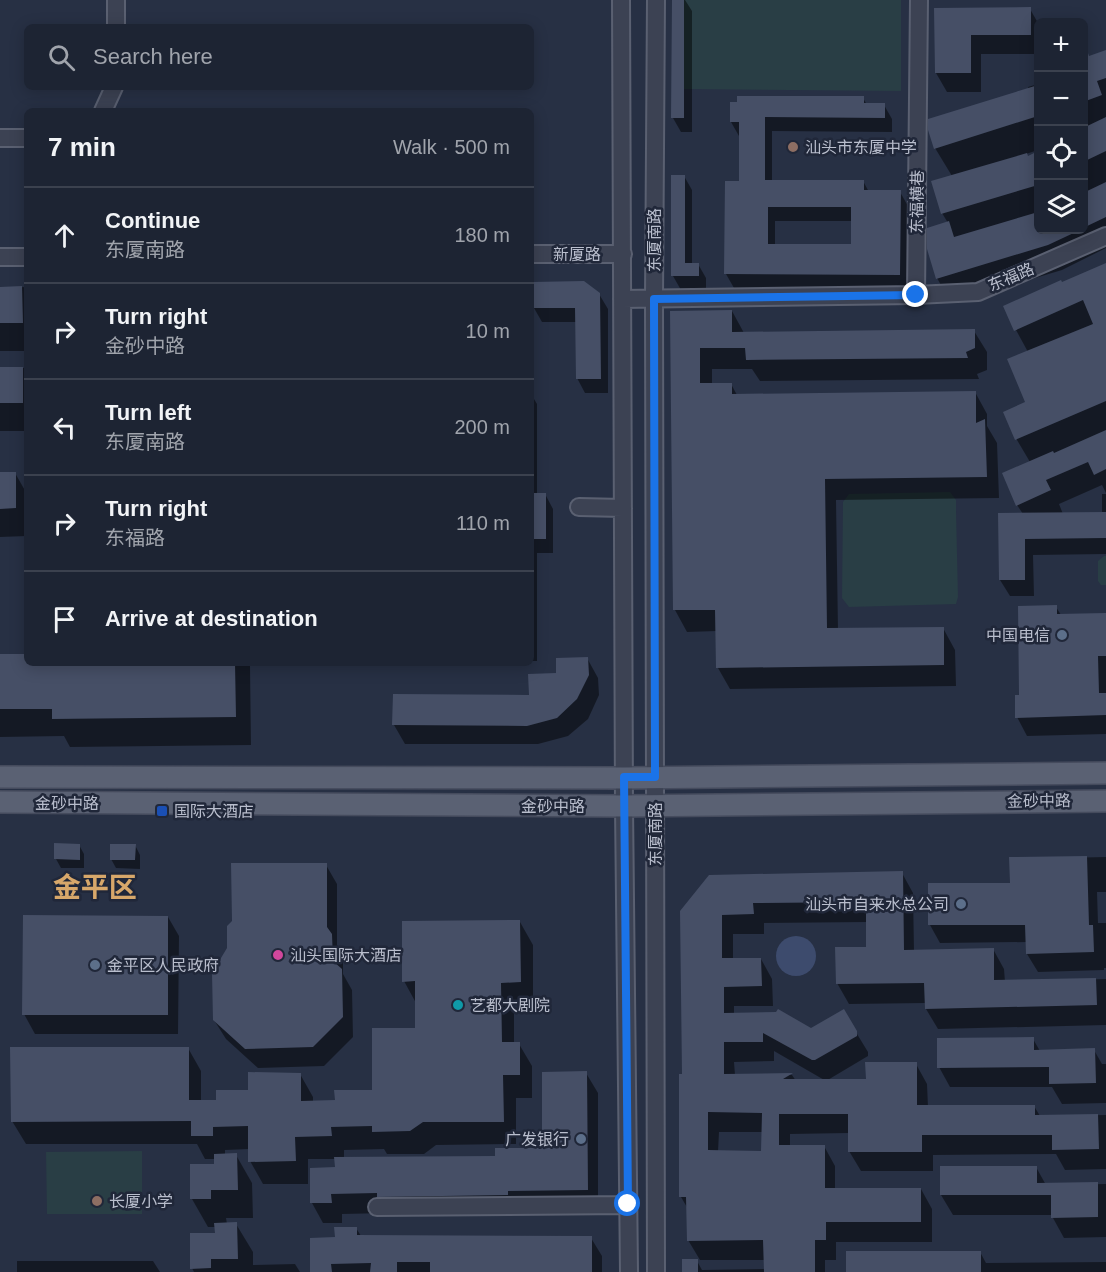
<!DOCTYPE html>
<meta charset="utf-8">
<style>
:root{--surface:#1d2433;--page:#2a303f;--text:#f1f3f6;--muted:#a0a4ac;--line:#3b414e}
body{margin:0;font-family:Helvetica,"Noto Sans SC",sans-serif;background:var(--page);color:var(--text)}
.controls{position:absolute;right:18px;top:18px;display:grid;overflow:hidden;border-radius:9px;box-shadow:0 3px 15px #0003}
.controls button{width:54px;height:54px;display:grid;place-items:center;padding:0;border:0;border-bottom:2px solid var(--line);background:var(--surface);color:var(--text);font:30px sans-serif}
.stop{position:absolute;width:18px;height:18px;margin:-14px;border:4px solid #1a73e8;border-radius:50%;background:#fff}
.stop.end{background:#1a73e8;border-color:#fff;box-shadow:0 2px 6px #0008}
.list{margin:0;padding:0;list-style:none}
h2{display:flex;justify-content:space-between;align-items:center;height:78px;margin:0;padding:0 24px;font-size:26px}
h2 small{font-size:20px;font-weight:400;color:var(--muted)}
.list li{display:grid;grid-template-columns:39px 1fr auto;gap:18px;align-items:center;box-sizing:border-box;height:96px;padding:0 24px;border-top:2px solid var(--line)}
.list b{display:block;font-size:22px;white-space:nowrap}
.list p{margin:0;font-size:20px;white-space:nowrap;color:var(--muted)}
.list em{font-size:20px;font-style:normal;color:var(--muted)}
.icon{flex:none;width:33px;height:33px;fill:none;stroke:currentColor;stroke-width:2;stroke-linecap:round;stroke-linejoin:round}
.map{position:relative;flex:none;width:1106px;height:1272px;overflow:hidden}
.search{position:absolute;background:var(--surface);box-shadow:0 3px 15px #0003;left:24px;top:24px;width:510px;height:66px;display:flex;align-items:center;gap:15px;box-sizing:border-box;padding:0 21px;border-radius:9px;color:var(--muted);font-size:22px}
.panel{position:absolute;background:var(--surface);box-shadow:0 3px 15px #0003;left:24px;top:108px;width:510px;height:558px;border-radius:9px}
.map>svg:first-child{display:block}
</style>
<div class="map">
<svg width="1106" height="1272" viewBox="0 0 1106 1272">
<rect width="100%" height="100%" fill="#273044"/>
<path fill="#293e45" d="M684 0H901V91L684 89Z
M950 492 956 500V511L958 597 956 604 849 607 842 598 843 502 849 494Z
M1104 556H1106V585H1101L1098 581V561Z
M142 1151V1214H47L46 1152Z"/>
<path fill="#3d4b6d" d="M776 956a20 20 0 1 1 40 0a20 20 0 1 1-40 0Z"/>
<path fill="#0007" fill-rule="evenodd" d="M674 0H685L692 11V132H681L673 118Z
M1030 9 1038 23V54H981V92H947L936 73V10Z
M1106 51V248L1062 270 951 303 937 278 948 223 942 213 952 176 935 148 1029 89 1028 87 1038 84V150L1026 154 1029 158 1038 153V230H1084V69Z
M863 98 867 105H884L892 119V132L772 131V181H863L869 192H900L908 206V289L734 288 726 274 740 182 739 136 731 122ZM775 221H853V245H775Z
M673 176H684L692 190V264H698L706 278V290H681L673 276Z
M1106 265V493L1102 485 1059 504 1063 514 1102 513V494H1106V554L1033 555 1034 596H1010L1000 580 1023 514 1017 505 1030 462 1017 440 1005 413 1027 403 1028 352 1016 330 1062 283Z
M27 287V351H0V288Z
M599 294 608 309V393H585L577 378V322H542L534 308Z
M732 311 744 333 974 331 987 352V370L977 374 979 379 760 381 752 369H712V384H731L737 395 975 392 987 414V426L997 443 999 498 836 500 838 630 943 628 955 650 956 686 730 689 718 668 717 631 687 632 675 610 672 312Z
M0 368H27V431H0Z
M531 394 537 404V494H545L553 509V553H537V661H531Z
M0 473H15L27 494V536L0 537Z
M1056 607 1061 615H1106V734L1027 736 1017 717 1021 696Z
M0 656H27V663H248L250 666 251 745 70 747 64 736 0 737Z
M587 658 598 678 599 695 588 719 568 736 538 744H405L394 725 531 696 558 675Z
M311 663H348L330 666Z
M79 845 84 854V868H61L56 859Z
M135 845 140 855V869L116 868 111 859Z
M1106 857V892H1097L1098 923H1106V968H1104V970L1038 972 1027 954V942L940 943 930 925 1011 884V859Z
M326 865 337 884V945L343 954V974L352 990 353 1037 324 1066 258 1068 226 1039 214 1020 234 922Z
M902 873 913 893 914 951 993 949 1004 969 1005 982 1106 979V1025L938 1029 926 1009V1003L849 1004 837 983 868 948V922L764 923V934H733V959H761L772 979 773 1006H734V1014L811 1030 843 1011 868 1052V1056L826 1081H867L916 1064 927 1084 928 1107 1034 1106 1040 1116 1106 1115V1169L1065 1170 1056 1154 933 1155V1171H861L849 1151V1133L790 1134V1146H824L835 1166V1189H921L932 1209V1242H836V1260H825V1272H683L697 1261 702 1270 765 1269V1260H700L688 1240V1209L681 1197 683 1075 681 911ZM774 1051 826 1081H796L792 1075H735L734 1062 774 1061ZM719 1132H763V1152H718Z
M168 917 179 936 178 1034H35L24 1014Z
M520 922 533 945V1005H514V1044H519L532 1066V1098H516V1144L436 1145 424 1154H387L384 1149 344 1150V1159L497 1158 543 1149 586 1073 598 1093V1210H519V1215L390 1216 388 1213 342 1214V1223H323L312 1203 311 1169H336V1159H308V1184H263L250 1161V1149L225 1150V1155H236L252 1183 253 1218H226L227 1224H236L253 1252V1265L295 1264 300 1272H194L192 1268 216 1234V1227H208L192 1199V1165H216V1159H205L197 1144H26L12 1121 188 1048 201 1071V1102L217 1101 300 1074 313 1097V1102H336L374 1091 416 1029V1003L404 981Z
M1033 1039 1040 1051 1094 1050 1102 1064H1106V1103L1062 1104 1052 1087H950L939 1067Z
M1036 1167 1046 1185 1106 1184V1237L1064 1238 1053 1218V1215H953L941 1195Z
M356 1228 361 1236 591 1238 602 1256V1272H312L336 1239Z
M980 1252 986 1263 1106 1262V1272H848Z
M17 1261H153L160 1272H17Z"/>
<path fill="#464f66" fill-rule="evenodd" d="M672 0H684V118H671Z
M1031 7V35H971V73H935L934 8Z
M1086 47 1089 56 1106 50V78L1097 81 1102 95 1083 102V48Z
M1038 85V116L934 149 928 130V119Z
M737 96H864V103H885V118L765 117V180H864V190H901L900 275 724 274 725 181H739V122H730V102H737ZM768 207H851V244H768Z
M1106 117V151L1083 162V128Z
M1038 151V185L941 214 931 181 1027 153 1028 156Z
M671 175H685V263H699V276H671Z
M1106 182V217L1083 228V193Z
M1038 212V230H1080L1048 245 936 279 927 249V228L949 221 954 237Z
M1106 263V401L1015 440 1003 412 1025 402 1007 359 1093 324 1083 300 1014 331 1003 306 1061 280 1062 282Z
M584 281 600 293 601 379H576L575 308H533L532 282Z
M22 286 23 323H0V287Z
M732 310V332L975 329V348L966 352 968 358 746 360 745 348H700V383H732V394L976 391V423L985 419 987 477 825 479 827 628 944 627V665L716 668 715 610H673L670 311Z
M0 367H23V403H0Z
M1106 430V469L1094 475 1088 462 1046 480 1051 490 1016 506 1002 473 1053 451 1054 453Z
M0 472H16V508L0 509Z
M531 493H546V539H531Z
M1106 512V538L1025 539V580H999L998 513Z
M1057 605V614L1106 613V656H1098L1099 693H1106V715L1015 718V695H1019L1018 606Z
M0 654H27V663H235L236 717 52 719V709H0Z
M588 657 589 675 577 699 557 718 527 726 392 725 393 694 529 695 528 674 556 673V658Z
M54 843 80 844V860L54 859Z
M110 844H136L135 860H110Z
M1087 856 1089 925H1093L1094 952 1026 954 1025 925H928V883H1010L1009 857Z
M231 863H327V927L332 934 333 961 342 969 343 1017 313 1047 245 1049 213 1020 212 973 227 948V926L232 921Z
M903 871 904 950 994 948V980L1096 978 1097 1005 925 1009 924 983 836 984 835 947H866V902L753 903 754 914 722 915V958H761L762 986 724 987V1013L776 1012 778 1009 811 1028 844 1009 857 1031V1036L815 1060H812L763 1033V1042H724V1074L793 1073 783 1079H866L865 1062H917V1105H1035V1115L1098 1114 1099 1149 1052 1150V1135H922V1152H848V1114H779V1145H825V1188H921V1222H826V1240H815V1272H764L763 1240 687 1241 686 1197H679V1074H682L680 911 709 875ZM708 1112 762 1113 761 1151 708 1150Z
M23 915 168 916V1015H22Z
M520 920 521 982 501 983 502 1042H520V1075H503L504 1122H423L410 1131 372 1132V1126L331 1127 332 1136 295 1137 296 1161 248 1162V1126L213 1127V1136H191V1121L11 1122 10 1047H189V1100H216V1090H248V1072L301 1073V1101L335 1100 334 1090H372V1028H415V981L402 982V921Z
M1034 1037V1050L1095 1048 1096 1083 1049 1084V1067L937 1068V1038Z
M587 1071 588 1190 508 1191V1195L377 1197V1193L331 1194 332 1203H310V1168L335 1167 334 1157 495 1156V1148H542V1072Z
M237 1153 238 1190H211V1199H190V1164H214V1154Z
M940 1166H1037V1183L1098 1182V1217L1051 1218V1195H940Z
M237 1222 238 1259H211V1268L190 1269V1233H215L214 1223Z
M334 1227H357V1235L592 1236V1272H430V1262H397V1272H370L371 1263 331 1264 332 1272H310V1238L335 1237Z
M846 1251H981V1272H846Z
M682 1259H698V1272H682Z"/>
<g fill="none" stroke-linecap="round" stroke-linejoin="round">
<g stroke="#5a6071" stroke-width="20">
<path id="minor" d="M116 0V27
M621 0 624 806 629 1272
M656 0 654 299 656 1272
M103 111 114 87
M0 138H27
M531 254H623
M0 257H27
M916 295 919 0
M622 299 916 295 978 292 1106 236
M579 507 623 508
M377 1207 628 1205"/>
</g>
<g stroke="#454b5d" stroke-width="24">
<path id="major" d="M0 777 624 778 1106 773
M0 802 624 806 1106 801"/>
</g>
<use href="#minor" stroke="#3c4253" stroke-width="16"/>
<use href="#major" stroke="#5a6173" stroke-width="21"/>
</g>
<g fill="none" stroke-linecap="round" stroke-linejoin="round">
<path stroke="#1a73e8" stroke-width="8" d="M628 1204 624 777H655L654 299 916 295"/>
</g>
<g fill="#8d6e63" stroke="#202739" stroke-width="2">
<circle cx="793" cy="147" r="6"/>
<circle cx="97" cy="1201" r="6"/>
</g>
<g fill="#5c6f8a" stroke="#202739" stroke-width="2">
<circle cx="1062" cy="635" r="6"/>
<circle cx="961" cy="904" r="6"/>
<circle cx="95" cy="965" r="6"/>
<circle cx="581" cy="1139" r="6"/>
</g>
<rect fill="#1a4fb4" stroke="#202739" stroke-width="2" x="156" y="805" width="12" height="12" rx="3"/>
<circle fill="#d1479c" stroke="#202739" stroke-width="2" cx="278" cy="955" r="6"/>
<circle fill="#0f9aa8" stroke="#202739" stroke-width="2" cx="458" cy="1005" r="6"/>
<g text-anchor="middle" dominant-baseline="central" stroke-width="5" stroke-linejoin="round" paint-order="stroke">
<g font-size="16" fill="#b9becd" stroke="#202739" text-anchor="start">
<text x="805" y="147">汕头市东厦中学</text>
<text x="1050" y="635" text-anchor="end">中国电信</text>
<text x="174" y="811">国际大酒店</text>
<text x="949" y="904" text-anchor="end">汕头市自来水总公司</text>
<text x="290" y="955">汕头国际大酒店</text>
<text x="107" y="965">金平区人民政府</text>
<text x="470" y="1005">艺都大剧院</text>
<text x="569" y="1139" text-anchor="end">广发银行</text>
<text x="109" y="1201">长厦小学</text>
</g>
<g font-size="16" fill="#b9becd" stroke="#202739">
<text transform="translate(917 202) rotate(-89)">东福横巷</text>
<text transform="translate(654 240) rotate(-90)">东厦南路</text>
<text x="577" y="254">新厦路</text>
<text transform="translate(1011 277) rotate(-23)">东福路</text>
<text transform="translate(1039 801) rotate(-1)">金砂中路</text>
<text x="67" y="803">金砂中路</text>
<text x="553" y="806">金砂中路</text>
<text transform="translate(655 834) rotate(-90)">东厦南路</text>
</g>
<g font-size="28" font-weight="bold" fill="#d7a76a" stroke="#202739">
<text x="95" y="887">金平区</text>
</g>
</g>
</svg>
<div class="controls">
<button>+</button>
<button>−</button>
<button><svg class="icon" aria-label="locate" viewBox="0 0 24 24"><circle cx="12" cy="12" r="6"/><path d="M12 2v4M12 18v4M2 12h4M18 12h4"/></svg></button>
<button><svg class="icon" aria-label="layers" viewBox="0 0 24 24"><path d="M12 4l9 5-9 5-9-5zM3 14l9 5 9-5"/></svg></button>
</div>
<div class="stop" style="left:628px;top:1204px"></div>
<div class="stop end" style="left:916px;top:295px"></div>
<div class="search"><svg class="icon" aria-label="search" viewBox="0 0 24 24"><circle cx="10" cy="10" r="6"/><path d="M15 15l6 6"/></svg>Search here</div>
<section class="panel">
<h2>7 min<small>Walk · 500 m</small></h2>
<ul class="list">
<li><svg class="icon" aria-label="ahead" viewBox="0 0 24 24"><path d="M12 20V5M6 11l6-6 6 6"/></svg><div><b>Continue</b><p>东厦南路</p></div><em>180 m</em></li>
<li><svg class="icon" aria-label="right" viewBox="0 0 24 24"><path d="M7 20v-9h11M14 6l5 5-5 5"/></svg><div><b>Turn right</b><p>金砂中路</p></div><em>10 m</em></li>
<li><svg class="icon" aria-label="left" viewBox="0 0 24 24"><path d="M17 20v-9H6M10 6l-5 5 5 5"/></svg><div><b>Turn left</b><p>东厦南路</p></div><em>200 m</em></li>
<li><svg class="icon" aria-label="right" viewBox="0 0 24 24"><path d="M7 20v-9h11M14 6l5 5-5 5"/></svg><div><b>Turn right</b><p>东福路</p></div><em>110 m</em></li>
<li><svg class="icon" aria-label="arrive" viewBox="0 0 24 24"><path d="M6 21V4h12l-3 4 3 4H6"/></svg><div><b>Arrive at destination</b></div></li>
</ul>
</section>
</div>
